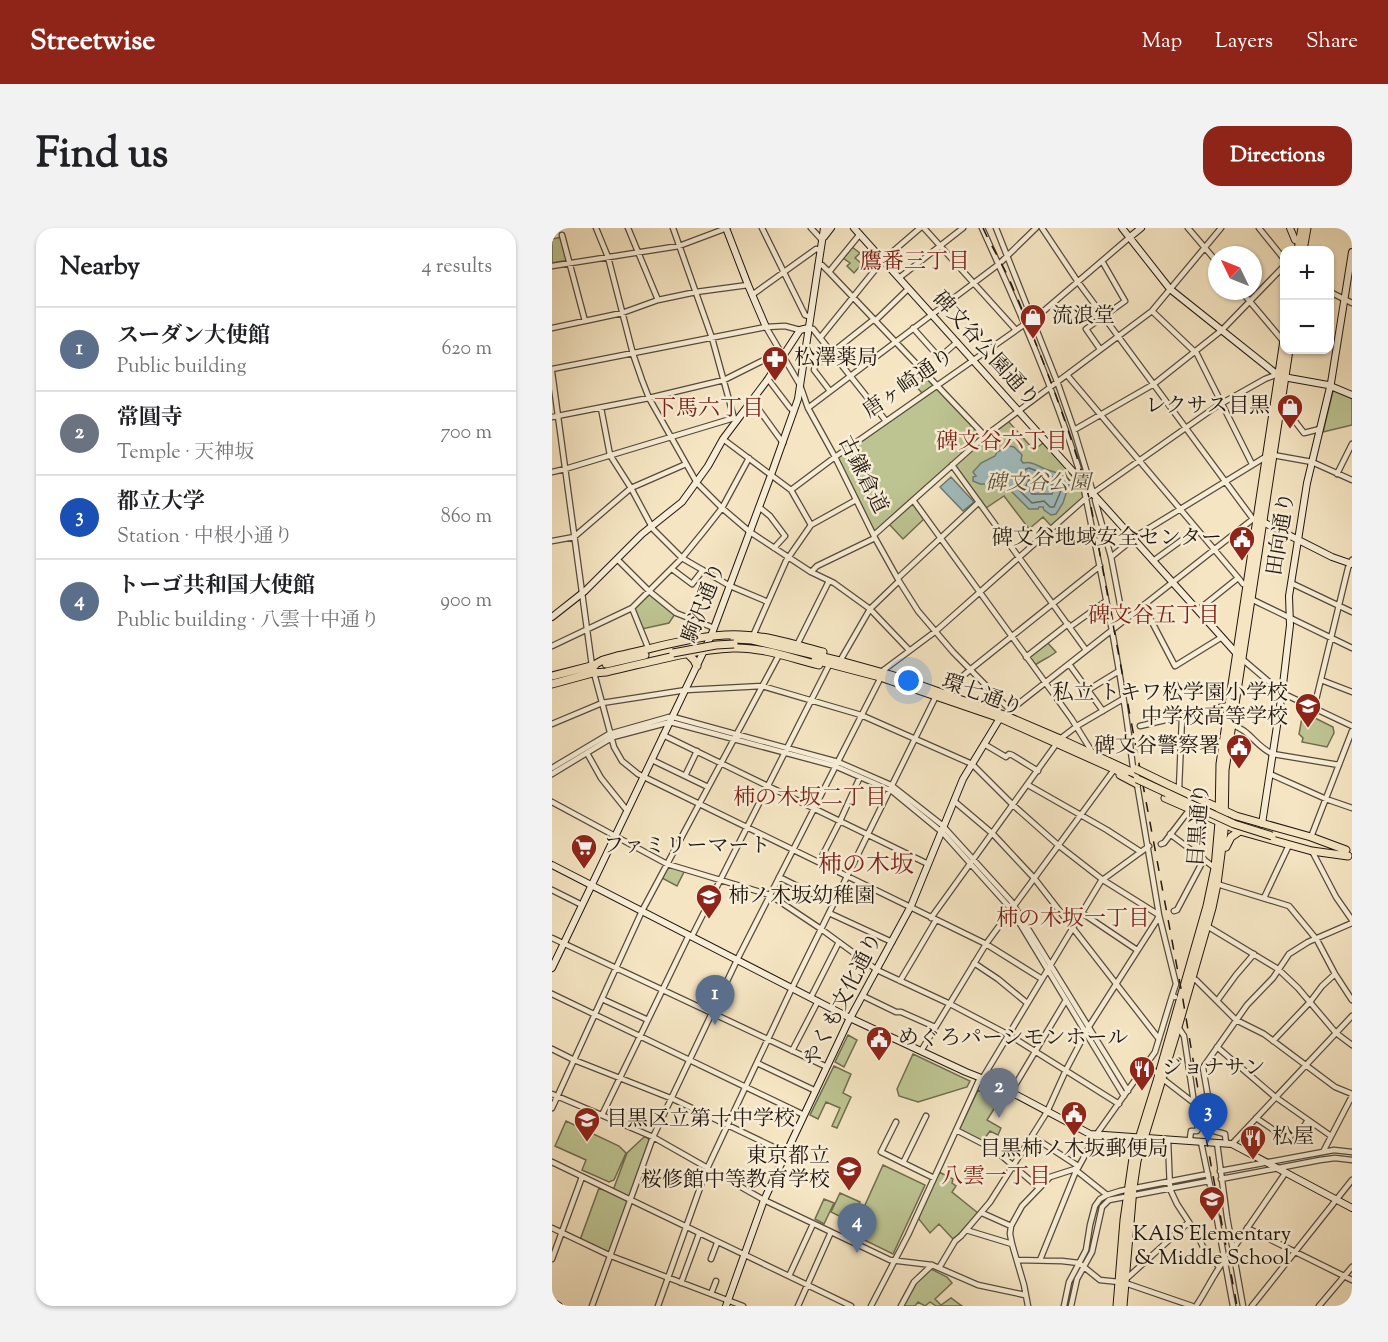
<!DOCTYPE html>
<meta charset="utf-8">
<style>
:root{--surface:#fff;--page:#f2f2f2;--text:#202124;--muted:#757577;--line:#e0e0e0;--accent:#8f2418}
body{margin:0;font-family:"Sorts Mill Goudy","Noto Serif JP",serif;background:var(--page);color:var(--text)}
.controls{position:absolute;right:18px;top:18px;display:grid;overflow:hidden;border-radius:12px;box-shadow:0 2px 4px #0004}
.controls button{width:54px;height:54px;display:grid;place-items:center;padding:0;border:0;border-bottom:2px solid var(--line);background:var(--surface);color:var(--text);font:30px sans-serif}
.compass{position:absolute;left:656px;top:18px;width:54px;height:54px;border-radius:50%;background:var(--surface);box-shadow:0 2px 4px #0004;rotate:313deg}
.you{position:absolute;left:357px;top:453px;width:21px;height:21px;margin:-15px;border:4px solid #fff;border-radius:50%;background:#1a73e8;box-shadow:0 0 0 9px #1a73e833}
.badge{display:grid;place-items:center;width:39px;height:39px;border-radius:50%;background:var(--accent);color:#fff;font-size:20px;font-weight:700}
.pin{position:absolute;translate:-50% -50px;filter:drop-shadow(0 2px 3px #0008)}
.pin::after{content:'';position:absolute;top:32px;width:21px;height:18px;background:inherit;clip-path:polygon(0 0,100% 0,50% 100%)}
.list{margin:0;padding:0;list-style:none}
h2{display:flex;justify-content:space-between;align-items:center;height:78px;margin:0;padding:0 24px;font-size:26px}
h2 small{font-size:20px;font-weight:400;color:var(--muted)}
.list li{display:grid;grid-template-columns:39px 1fr auto;gap:18px;align-items:center;box-sizing:border-box;height:84px;padding:0 24px;border-top:2px solid var(--line)}
.list b{display:block;font-size:22px;white-space:nowrap}
.list p{margin:0;font-size:20px;white-space:nowrap;color:var(--muted)}
.list em{font-size:20px;font-style:normal;color:var(--muted)}
.map{position:relative;flex:none;width:800px;height:1078px;overflow:hidden;border-radius:18px}
header{display:flex;align-items:center;gap:36px;box-sizing:border-box;height:84px;padding:0 30px;background:var(--accent);color:#fff}
header strong{font-size:28px}
nav{display:flex;gap:33px;margin-inline-start:auto;font-size:21px}
.intro{display:flex;align-items:center;justify-content:space-between;box-sizing:border-box;height:144px;padding:0 36px}
h1{margin:0;font-size:42px}
.button{padding:15px 27px;border-radius:18px;background:var(--accent);color:#fff;font-size:21px;font-weight:700}
main{display:flex;gap:36px;padding:0 36px}
aside{flex:1;background:var(--surface);border-radius:18px;box-shadow:0 2px 4px #0004}
.map>svg:first-child{display:block}
</style>
<header>
<strong>Streetwise</strong>
<nav><a>Map</a><a>Layers</a><a>Share</a></nav>
</header>
<div class="intro"><h1>Find us</h1><a class="button">Directions</a></div>
<main>
<aside>
<h2>Nearby<small>4 results</small></h2>
<ul class="list">
<li><span class="badge" style="background:#5c6f8a">1</span><div><b>スーダン大使館</b><p>Public building</p></div><em>620 m</em></li>
<li><span class="badge" style="background:#6b7280">2</span><div><b>常圓寺</b><p>Temple · 天神坂</p></div><em>700 m</em></li>
<li><span class="badge" style="background:#1a4fb4">3</span><div><b>都立大学</b><p>Station · 中根小通り</p></div><em>860 m</em></li>
<li><span class="badge" style="background:#5c6f8a">4</span><div><b>トーゴ共和国大使館</b><p>Public building · 八雲十中通り</p></div><em>900 m</em></li>
</ul>
</aside>
<div class="map">
<svg width="800" height="1078" viewBox="0 0 800 1078">
<rect width="100%" height="100%" fill="#f5e5c2"/>
<filter id="stains"><feTurbulence type="fractalNoise" baseFrequency=".00333" numOctaves="4"/><feColorMatrix values="0 0 0 0 .2 0 0 0 0 .09 0 0 0 0 .02 0 0 0 .5 -.17"/></filter>
<radialGradient id="worn" r=".72"><stop offset=".6" stop-color="#630" stop-opacity="0"/><stop offset="1" stop-color="#630" stop-opacity=".3"/></radialGradient>
<path fill="#bdc492" stroke="#6f6d50" stroke-width="1.5" d="M10 9 16 32 0 35V11Z
M300 19 308 25 303 30 310 36 302 45 295 38 298 35 291 30Z
M370 144 383 158 371 166 359 153Z
M385 159 433 209 456 193 482 222 491 215 529 253 531 270 500 299 491 289 477 301 452 268 434 280 402 236 323 305 306 273 284 229Z
M783 162 800 170V197L771 204 781 163Z
M360 275 372 291 351 311 337 296Z
M98 366 123 386 117 395 90 401 82 380Z
M494 413 504 424C497 430 489 432 482 438L476 429Z
M751 484 781 499 782 505 775 519 750 514 751 510 747 506Z
M115 636 133 642 125 658 108 649Z
M296 807 305 812 292 839 283 834Z
M361 826 418 853 415 859 366 874 347 868 345 861Z
M282 838 299 846 291 865 299 869 285 900 280 898 288 880 274 874 266 891 258 887Z
M426 862 447 873 435 892 449 900 446 907 438 903 430 914 407 902Z
M14 893 67 918 74 925 62 952 57 954 30 942 34 932 3 918Z
M92 909 96 910 97 913 78 968 74 972 75 975 58 1024 55 1026 28 1012 47 960 60 965 75 925Z
M331 937 373 957 341 1026 300 1006Z
M387 944 401 951 400 955 404 958 400 964 426 985 406 1007 401 1011 387 996 378 1005 366 990Z
M288 965 308 974 299 994 279 984Z
M272 971 282 975 272 996 263 991Z
M379 1041 395 1049 400 1055 383 1071 389 1077 399 1070 410 1078H384L378 1074 373 1078 366 1074 363 1078H351L363 1056Z"/>
<path fill="#a0bcbd" stroke="#6d7a77" stroke-width="1.5" d="M457 218 462 219 470 227 469 232 471 235C482 233 486 239 496 242 503 244 509 246 516 249L518 253 511 275 504 286 499 287 492 282 491 279H487L486 281H477L449 253 437 254 433 256H428L421 253V249L424 248 421 244 429 235 443 228 445 224Z
M399 249 422 274 411 283 388 259Z"/>
<g fill="none" stroke-linecap="round" stroke-linejoin="round">
<path stroke="#606966" stroke-width="1.5" d="M477 240 511 253 508 265 502 279H498L492 273 480 275 464 259V256L474 241Z
M480 249 490 254 501 257 502 260 500 266H480L474 258 478 250Z"/>
<g stroke="#564a3c" stroke-width="7">
<path id="street" d="M44 0 56 29 81 126 90 152 97 170 145 255 170 280 198 304 259 344 282 355 318 381 357 422
M76 0 106 72
M121 0 160 110 182 190 185 192
M210 0 253 87 258 89
M259 0 270 12
M372 0 464 102
M430 0C466 79 501 159 527 242L523 246
M444 0 506 156 522 202 541 265
M490 0 526 54 701 291 705 292
M636 0 665 34
M707 0 732 31
M10 7 33 93
M266 37H270L277 44 433 208
M0 38 127 18 175 0
M277 44 308 6
M347 50 411 0
M689 63 732 114
M778 64 800 75
M200 67 264 21 268 22
M600 83 645 126 700 236
M323 93 356 61
M214 99 248 157 256 180 283 229 323 310 347 353 366 383 401 424 458 482
M0 100 70 85 106 72 144 64 196 57
M256 100 261 101 334 193
M361 100 386 128 388 129 405 114
M268 110 331 32 368 0
M548 121 534 101 573 73 550 33
M0 141 214 99 233 98 248 102
M0 144 40 438
M515 147 688 352 691 356 696 357
M216 151 238 180 242 183
M278 163 262 142 263 138 321 92
M200 172 231 215
M728 179 732 180 735 183 752 205 768 201
M49 180 58 227 79 260 101 301 130 330 178 358 216 374
M256 180 447 36 484 0
M0 189 97 170 172 152 228 124
M522 202 602 156 670 102 732 38
M171 211 239 262 259 297
M721 227 760 234 800 252
M400 237 534 422
M0 244 13 241 182 190
M785 246 800 216
M531 256C550 350 570 444 581 540
M239 262 283 229 473 96 480 93 578 9
M545 270 543 272 559 329 569 381 576 389
M361 272 519 490 542 527
M207 279 218 288 233 308 222 320
M322 307 433 208 600 83 669 0
M0 313 22 309 79 260 134 236
M559 329 586 307 715 228
M65 331 97 363 124 385 162 400
M601 333 645 301
M120 341 140 356 151 342
M259 344 265 338 323 310
M346 350 427 274
M739 355 800 384
M699 371 800 420
M591 377 623 438 670 409
M80 380 97 422
M646 382 686 350
M518 399 554 373
M201 408 234 333 259 297 304 272
M245 417 277 353
M0 418 80 380 130 330 152 303 170 280 197 230
M474 429 516 396
M689 430 730 465 800 498
M288 433 318 381 347 353
M517 436 551 483
M329 444 384 403 534 270 665 178 713 151 726 146
M42 445 62 519 70 533 86 546 434 716 490 751
M769 452 800 464
M536 462 567 443
M393 466 397 460 419 441 548 338
M762 480 796 340 800 332
M456 484 701 291
M0 496 50 475 134 462 210 458 309 487 420 536 461 577 506 617 551 652 607 687 605 692 536 800 514 842 495 884 480 908 438 974 409 1008 403 1013 387 1040
M680 497C697 501 705 520 721 526L787 537
M588 498 677 477
M111 507 376 636
M508 511 525 498 571 471
M432 516 454 529 457 526 460 527 486 543
M35 525 49 550 73 580 76 581
M100 532 156 559
M0 540 57 506 117 489H121L286 534 339 557 390 597 459 673 576 863
M0 546 61 509 118 494 283 538 340 563 391 605 459 681 572 868
M718 546 774 571 800 580
M133 548 145 523
M585 556 607 687 624 756 620 768 623 769
M476 557 555 602 589 624
M627 561 630 489
M402 573 441 606 482 650 607 811
M0 574 115 636 218 667 269 701 325 742 398 776 457 807 567 876
M618 606 663 640
M759 609 800 503
M609 616 612 615 638 581
M760 623 784 669 800 692
M267 634 288 593 308 549
M227 649 281 676
M665 656 737 678 765 712 783 746 800 772
M0 662 30 677
M712 670 737 617
M622 683 625 682 652 631
M277 685 340 714
M530 685 585 722
M379 690 505 515
M655 698 726 741 746 760 784 805 800 817
M140 708 276 439
M0 710 275 839
M422 735 446 751 475 775
M640 751 644 752 684 792 712 806 783 859 800 866
M348 753 384 692
M0 766 252 887
M311 768 344 784H349L383 799
M259 769 287 714
M50 771 96 792
M665 773 684 747 702 726
M626 799 632 808 646 901 645 903H639L638 910 640 913
M721 813 758 774 770 758 783 746
M665 819 722 868 779 908
M0 821 22 832 121 871 234 925
M240 823 266 773
M369 823 434 716 561 543
M205 835 264 863
M594 837 606 846
M430 851 549 653 597 618
M611 851 642 875
M459 864 514 772
M0 866 101 909 212 972 338 1032 380 1037 426 1057 473 1067
M0 880 90 683 227 427
M50 887 137 707
M704 890 741 915 756 892
M344 894 329 924 382 950
M404 902 443 922 487 960
M480 908 526 938 488 1032
M616 912 618 961 625 976 646 1008 651 1019 667 1039
M649 914 665 991 681 1078
M665 915 675 989 691 1078
M674 915 673 906 662 903 651 840 652 838 695 777 721 750 737 726 756 714 800 695
M680 916 800 788
M771 924 800 868
M0 934 299 1078
M351 935 374 888
M525 943 555 967
M668 943 771 924 782 922 800 924
M669 951 768 932 783 930 800 932
M430 985 459 998
M0 1000 59 1028 191 1078
M695 1000 800 1052
M414 1002 460 1016
M0 1031 30 949
M159 1031 165 1015
M465 1032 510 1033 527 1035 548 1052 567 1054
M237 1048 261 996
M574 1051 637 994
M129 1055 147 1006
M573 1055 640 1078
M159 1066 164 1053
M40 1078 101 909 186 730 327 453 328 449
M106 1078 154 943 240 760 384 468
M246 1078 279 1004
M319 1078 356 1007 428 850
M349 1078 362 1054 380 1037
M476 1078 472 1057 460 1016 458 1006 459 998 470 978 498 949 526 940 544 907 603 824 620 768
M512 1078 517 1054 534 1022 538 997 543 978 548 971 555 967 568 963 656 946
M519 1078 525 1051 540 1024 550 979 557 972 657 953
M644 1078C657 1059 665 1038 681 1021L734 944
M700 1078 800 952
M767 1078 800 1039"/>
</g>
<g stroke="#21160f" stroke-width="8">
<path id="secondary" d="M174 0 196 57 214 99
M302 0 685 426
M570 0 618 61 722 144 737 150 776 157 800 167
M738 0 743 12 747 13
M272 9 279 0
M578 9 589 0
M709 293 780 329 800 336
M0 389 33 363 90 306 130 274 156 238 171 211 216 151 248 102 256 100
M710 596 730 465 738 397 737 368 746 312 755 255 779 155 800 24
M0 637 298 790 414 844 442 855 538 906 680 916 800 980
M0 740 159 408 219 247 246 171 272 0
M0 1074 7 1078
M174 1078 212 972 296 794 359 678 411 551 448 490 451 487"/>
</g>
<g stroke="#21160f" stroke-width="9">
<path id="primary" d="M746 22 750 0
M751 22 755 0
M182 411 200 412 292 434 339 447 452 487 508 511 586 547
M136 426 142 432 145 438
M263 432 328 449 448 490 573 546
M54 436 93 427
M40 438 51 432 65 428C104 420 150 405 189 407 217 408 244 417 271 424
M42 445 54 444C95 435 138 422 181 420 210 419 239 430 267 437
M0 448 43 437
M0 456 44 444
M568 547 585 556
M617 557 684 588 759 609 794 622
M615 565 645 579
M613 570 688 603 760 623 796 628
M674 619 679 609 688 603
M565 1078 572 992 581 930 605 853 655 678 663 640 667 594 668 536 732 112
M571 1078 581 960 585 933 626 799 660 680 665 656 672 603 673 542 737 122"/>
</g>
<use href="#street" stroke="#f8eed7" stroke-width="4.5"/>
<use href="#secondary" stroke="#f8eed7" stroke-width="6"/>
<use href="#primary" stroke="#f5e5c2" stroke-width="7"/>
<path stroke="#21160f" stroke-width="1.5" stroke-dasharray="10 10" stroke-linecap="butt" d="M431 0C439 18 450 35 458 53 489 125 517 198 538 273L630 766 655 915 685 1078"/>
<g stroke="#21160f" stroke-width="9" stroke-linecap="butt">
<path id="primary-bridge" d="M121 425 164 417 182 416
M584 541 617 557
M585 551 615 565
M645 579 682 596 720 608"/>
</g>
<use href="#primary-bridge" stroke="#f5e5c2" stroke-width="7"/>
</g>
<defs>
<g id="shop-pin" transform="scale(1.35)"><path d="M0 17L-7.5 6A9.5 9.5 0 1 1 7.5 6Z" fill="#8f2418" stroke="#f8eed7"/><path d="M-5-2.5h2.3a2.7 3.5 0 0 1 5.4 0H5L5.5 6h-11ZM-1.5-2.5h3a1.5 2.3 0 0 0-3 0Z" fill="#fff"/></g>
<g id="pharmacy-pin" transform="scale(1.35)"><path d="M0 17L-7.5 6A9.5 9.5 0 1 1 7.5 6Z" fill="#8f2418" stroke="#f8eed7"/><path d="M-2-6h4v4h4v4h-4v4h-4v-4h-4v-4h4Z" fill="#fff"/></g>
<g id="civic-pin" transform="scale(1.35)"><path d="M0 17L-7.5 6A9.5 9.5 0 1 1 7.5 6Z" fill="#8f2418" stroke="#f8eed7"/><path d="M-.6-6.5H3V-4.5H.6V-3L4-1V1h2V6H-6V1h2V-1L-.6-3ZM-1.2 2.5V6h2.4V2.5Z" fill="#fff"/></g>
<g id="school-pin" transform="scale(1.35)"><path d="M0 17L-7.5 6A9.5 9.5 0 1 1 7.5 6Z" fill="#8f2418" stroke="#f8eed7"/><path d="M0-5L7-2L0 1L-7-2ZM-4 1L0 2.5L4 1V4Q0 6-4 4Z" fill="#fff"/></g>
<g id="supermarket-pin" transform="scale(1.35)"><path d="M0 17L-7.5 6A9.5 9.5 0 1 1 7.5 6Z" fill="#8f2418" stroke="#f8eed7"/><path d="M-6-5.5h2.5l.6 2H6L4.5 2H-2.5L-4.4-4H-6ZM-1.5 3.2a1.3 1.3 0 1 0 .1 0ZM3 3.2a1.3 1.3 0 1 0 .1 0Z" fill="#fff"/></g>
<g id="restaurant-pin" transform="scale(1.35)"><path d="M0 17L-7.5 6A9.5 9.5 0 1 1 7.5 6Z" fill="#8f2418" stroke="#f8eed7"/><path d="M-5-6h1v4h1v-4h1v4h1v-4h1v5L-1.5 .5V6h-2V.5L-5-1ZM5-6V6H3V1.5H1.5Q1.5-4 5-6Z" fill="#fff"/></g>
</defs>
<g fill-rule="evenodd">
<use href="#shop-pin" x="481" y="89"/>
<use href="#pharmacy-pin" x="223" y="131"/>
<use href="#shop-pin" x="738" y="179"/>
<use href="#civic-pin" x="690" y="311"/>
<use href="#school-pin" x="756" y="478"/>
<use href="#civic-pin" x="687" y="519"/>
<use href="#supermarket-pin" x="32" y="619"/>
<use href="#school-pin" x="157" y="669"/>
<use href="#civic-pin" x="327" y="811"/>
<use href="#restaurant-pin" x="590" y="841"/>
<use href="#civic-pin" x="522" y="886"/>
<use href="#school-pin" x="35" y="892"/>
<use href="#restaurant-pin" x="701" y="910"/>
<use href="#school-pin" x="297" y="941"/>
<use href="#school-pin" x="660" y="971"/>
</g>
<g text-anchor="middle" dominant-baseline="central" stroke-width="5" stroke-linejoin="round" paint-order="stroke">
<g font-size="21" fill="#21160f" stroke="#f8eed7" text-anchor="start">
<text x="500" y="89">流浪堂</text>
<text x="242" y="131">松澤薬局</text>
<text x="718" y="179" text-anchor="end">レクサス目黒</text>
<text x="670" y="311" text-anchor="end">碑文谷地域安全センター</text>
<text x="736" y="466" text-anchor="end">私立 トキワ松学園小学校<tspan x="736" dy="24">中学校高等学校</tspan></text>
<text x="668" y="519" text-anchor="end">碑文谷警察署</text>
<text x="51" y="619">ファミリーマート</text>
<text x="176" y="669">柿ノ木坂幼稚園</text>
<text x="346" y="811">めぐろパーシモンホール</text>
<text x="610" y="841">ジョナサン</text>
<text x="54" y="892">目黒区立第十中学校</text>
<text x="720" y="910">松屋</text>
<text x="522" y="922" text-anchor="middle">目黒柿ノ木坂郵便局</text>
<text x="278" y="929" text-anchor="end">東京都立<tspan x="278" dy="24">桜修館中等教育学校</tspan></text>
<text x="660" y="1007" text-anchor="middle">KAIS Elementary<tspan x="660" dy="24">&amp; Middle School</tspan></text>
</g>
<g font-size="21" fill="#21160f" stroke="#f8eed7">
<text transform="translate(433 122) rotate(48)">碑文谷公園通り</text>
<text transform="translate(357 156) rotate(-35)">唐ヶ崎通り</text>
<text transform="translate(310 247) rotate(63)">古鎌倉道</text>
<text transform="translate(730 306) rotate(-81)">田向通り</text>
<text transform="translate(153 375) rotate(-69)">駒沢通り</text>
<text transform="translate(430 468) rotate(20)">環七通り</text>
<text transform="translate(648 597) rotate(-86)">目黒通り</text>
<text transform="translate(292 772) rotate(-63)">やくも文化通り</text>
</g>
<g font-size="21" font-style="italic" fill="#58533d" stroke="#f8eed7">
<text x="486" y="256">碑文谷公園</text>
</g>
<g font-size="22" fill="#7a1f14" stroke="#f8eed7">
<text x="363" y="35">鷹番三丁目</text>
<text x="157" y="182">下馬六丁目</text>
<text x="450" y="215">碑文谷六丁目</text>
<text x="602" y="389">碑文谷五丁目</text>
<text x="258" y="571">柿の木坂二丁目</text>
<text x="521" y="692">柿の木坂一丁目</text>
<text x="444" y="950">八雲一丁目</text>
</g>
<g font-size="24" fill="#7a1f14" stroke="#f8eed7">
<text x="314" y="638">柿の木坂</text>
</g>
</g>
<rect width="100%" height="100%" filter="url(#stains)"/>
<rect width="100%" height="100%" fill="url(#worn)"/>
</svg>
<div class="controls">
<button>+</button>
<button>−</button>
</div>
<svg class="compass" viewBox="-18 -18 36 36"><path d="M0-13l5 13h-10z" fill="#e53935"/><path d="M0 13l5-13h-10z" fill="#757577"/></svg>
<div class="you"></div>
<div class="pin badge" style="left:163px;top:797px;background:#5c6f8a">1</div>
<div class="pin badge" style="left:447px;top:890px;background:#6b7280">2</div>
<div class="pin badge" style="left:656px;top:915px;background:#1a4fb4">3</div>
<div class="pin badge" style="left:305px;top:1025px;background:#5c6f8a">4</div>
</div>
</main>
